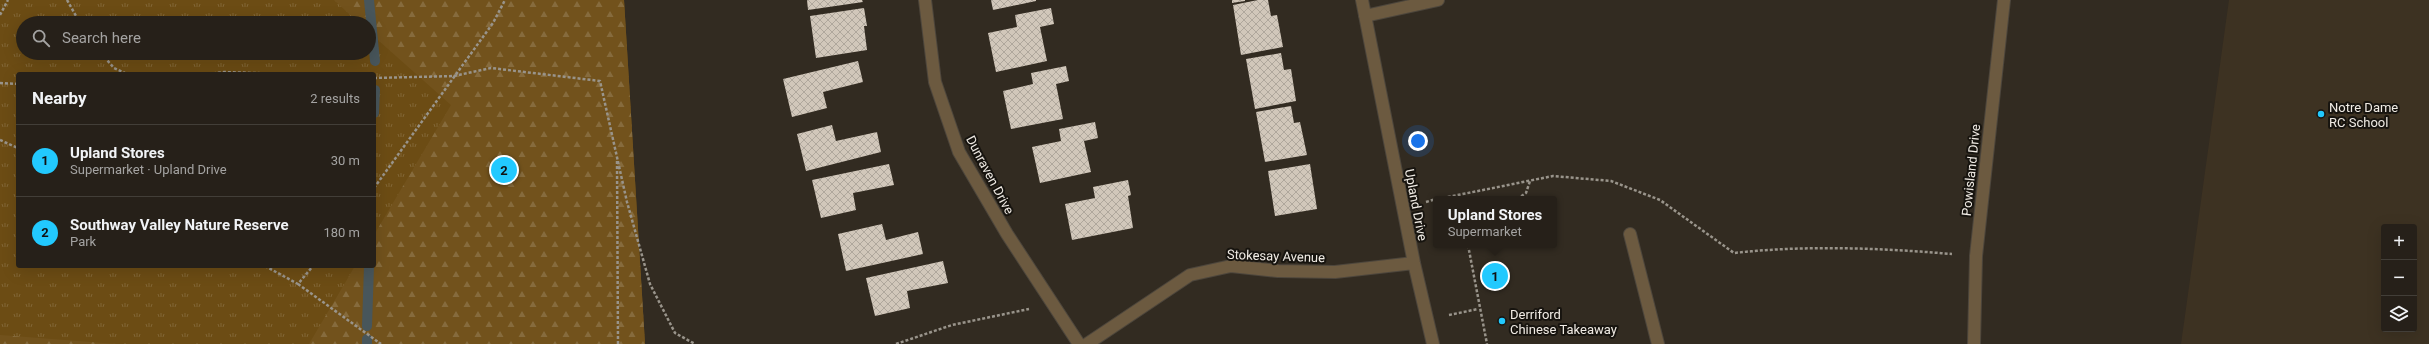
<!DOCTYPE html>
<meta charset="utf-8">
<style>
:root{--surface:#262019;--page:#2e2822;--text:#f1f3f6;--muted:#a4a3a2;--line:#423e38;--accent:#22c9fe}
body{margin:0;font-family:Roboto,sans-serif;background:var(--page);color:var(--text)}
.controls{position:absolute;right:12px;bottom:12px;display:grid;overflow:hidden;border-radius:4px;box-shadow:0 4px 16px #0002}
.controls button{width:36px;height:36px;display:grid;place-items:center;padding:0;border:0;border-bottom:1px solid var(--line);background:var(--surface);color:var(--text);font:20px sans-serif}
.you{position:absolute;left:1418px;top:141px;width:14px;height:14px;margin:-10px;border:3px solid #fff;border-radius:50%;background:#1a73e8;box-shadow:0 0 0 6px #1a73e833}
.badge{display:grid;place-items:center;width:26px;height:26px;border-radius:50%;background:var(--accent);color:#111;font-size:13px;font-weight:700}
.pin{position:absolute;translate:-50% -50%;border:2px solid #fff;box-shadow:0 1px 4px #0006}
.popup{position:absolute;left:1433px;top:196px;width:124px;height:52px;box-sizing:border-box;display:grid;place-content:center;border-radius:4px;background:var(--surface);filter:drop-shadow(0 1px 3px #0005);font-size:13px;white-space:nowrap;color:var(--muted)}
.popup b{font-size:15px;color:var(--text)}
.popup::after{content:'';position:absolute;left:50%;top:100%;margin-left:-8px;border:8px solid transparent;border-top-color:var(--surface)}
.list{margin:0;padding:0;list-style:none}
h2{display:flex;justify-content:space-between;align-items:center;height:52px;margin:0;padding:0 16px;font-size:17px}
h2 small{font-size:13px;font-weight:400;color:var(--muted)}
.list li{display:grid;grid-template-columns:26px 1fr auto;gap:12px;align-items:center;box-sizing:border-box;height:72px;padding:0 16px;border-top:1px solid var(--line)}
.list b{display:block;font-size:15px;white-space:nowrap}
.list p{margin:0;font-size:13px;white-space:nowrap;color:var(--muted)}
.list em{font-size:13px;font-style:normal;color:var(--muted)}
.icon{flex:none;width:22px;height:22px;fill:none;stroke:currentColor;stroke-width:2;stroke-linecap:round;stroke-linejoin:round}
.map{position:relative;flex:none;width:2429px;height:344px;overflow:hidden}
.search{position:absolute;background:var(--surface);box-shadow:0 4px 16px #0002;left:16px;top:16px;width:360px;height:44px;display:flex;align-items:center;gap:10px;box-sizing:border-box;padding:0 14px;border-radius:22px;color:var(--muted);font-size:15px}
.panel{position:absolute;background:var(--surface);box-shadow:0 4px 16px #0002;left:16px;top:72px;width:360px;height:196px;border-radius:4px}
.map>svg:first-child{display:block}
</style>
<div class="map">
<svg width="2429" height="344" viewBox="0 0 2429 344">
<defs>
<pattern id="grass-tufts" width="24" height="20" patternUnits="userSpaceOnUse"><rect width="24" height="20" fill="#6c4c14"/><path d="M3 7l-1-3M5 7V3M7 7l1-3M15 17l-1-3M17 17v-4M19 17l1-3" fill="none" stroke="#816636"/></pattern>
<pattern id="forest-firs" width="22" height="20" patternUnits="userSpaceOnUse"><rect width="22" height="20" fill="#72521c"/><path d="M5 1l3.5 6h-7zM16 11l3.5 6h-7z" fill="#866b3d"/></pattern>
<pattern id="building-cross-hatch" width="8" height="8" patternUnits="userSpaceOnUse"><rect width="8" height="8" fill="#d1c7ba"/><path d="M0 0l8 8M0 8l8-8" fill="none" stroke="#afa79c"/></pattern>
</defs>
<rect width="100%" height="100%" fill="#322b21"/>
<path fill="#3d3222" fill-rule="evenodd" d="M2229 0H2429V344H2181ZM2384 227H2414V329H2384Z"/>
<path fill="url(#grass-tufts)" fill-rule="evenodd" d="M0 0H624L645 344H0ZM23 23H369V53H23ZM18 74H374V266H18Z"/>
<path fill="url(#forest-firs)" d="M334 0H624L645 344H309L355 266H374V235L451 105 369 32V23H359Z
M0 335 116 344H0Z"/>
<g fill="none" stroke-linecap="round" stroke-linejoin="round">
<path stroke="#48565b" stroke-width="10" d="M369 0 375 61
M374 113 375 90
M367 326 369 266
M367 344V339"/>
</g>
<path fill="url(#building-cross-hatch)" d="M807 0H862L863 2 808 10Z
M991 0H1036V1L993 10Z
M1232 0H1245V1L1232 3Z
M1258 0H1268L1271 16 1277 15 1283 47 1241 55 1233 5Z
M864 8 867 26H864L867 50 816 58 810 16Z
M1051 8 1054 24 1040 27 1047 61 996 72 988 33 1017 27 1015 15Z
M1281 53 1284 70 1291 69 1296 101 1255 109 1246 59Z
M858 61 863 82 823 92 827 108 792 117 783 79Z
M1066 66 1069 81 1056 84 1063 119 1011 129 1003 91 1033 84 1031 73Z
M1291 106 1294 123 1300 122 1307 155 1265 162 1256 112Z
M1095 122 1098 138 1084 141 1091 172 1040 183 1032 147 1061 141 1059 129Z
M832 125 836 141 877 132 881 152 806 171 797 134Z
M889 164 894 185 853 193 856 210 821 218 812 180Z
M1310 164 1317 209 1275 216 1268 171Z
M1128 180 1131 195 1128 196 1133 228 1072 240 1065 204 1095 198 1093 187Z
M882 224 886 240 918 232 923 254 846 271 838 234Z
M943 261 948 283 907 291 910 308 875 316 866 278Z"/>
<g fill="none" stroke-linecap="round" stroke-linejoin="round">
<g stroke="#4d463c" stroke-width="14">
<path id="service" d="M1630 234 1658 344"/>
</g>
<g stroke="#4d463c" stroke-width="14">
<path id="minor" d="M925 0 935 82 959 152 1007 234 1079 344
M1362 0 1414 263 1433 344
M1365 16 1438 0
M1087 344 1190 275 1231 266 1278 271 1335 272 1414 263
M1974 344 1976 256 2004 0"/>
</g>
<path stroke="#99948b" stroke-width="2.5" stroke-dasharray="3 2" stroke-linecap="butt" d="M67 0 80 23
M0 15 8 0
M101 53 114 68 127 74
M208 74 224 72 285 74
M374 78 454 76 491 68 600 81 627 202 650 284 675 333 695 344
M0 83 18 84
M0 140 18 148
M617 161 618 344
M374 188 493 23 505 0
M1438 199 1553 176 1611 181 1660 200 1734 253C1806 245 1879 248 1952 254
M1517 199 1526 193 1530 181
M1426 202 1436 199
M1468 245 1487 344
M265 266 298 284 313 266
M298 284 381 344
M1449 315 1478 309
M896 344 952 325 1029 309"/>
<use href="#service" stroke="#6c5a40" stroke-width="12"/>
<use href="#minor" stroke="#6c5a40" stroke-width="12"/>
</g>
<g fill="#22c9fe" stroke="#17140f" stroke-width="1.5">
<circle cx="2321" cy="114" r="4"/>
<circle cx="1502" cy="321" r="4"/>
</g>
<g text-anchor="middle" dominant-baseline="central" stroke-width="4" stroke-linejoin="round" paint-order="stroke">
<g font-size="13" fill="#f0ebe4" stroke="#17140f" text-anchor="start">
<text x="2329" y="107">Notre Dame<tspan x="2329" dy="15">RC School</tspan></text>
<text x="1510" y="314">Derriford<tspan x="1510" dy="15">Chinese Takeaway</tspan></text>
</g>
<g font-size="13" fill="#f0ebe4" stroke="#17140f">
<text transform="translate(1971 170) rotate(-84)">Powisland Drive</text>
<text transform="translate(990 175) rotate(62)">Dunraven Drive</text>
<text transform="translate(1416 205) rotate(79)">Upland Drive</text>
<text transform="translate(1276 256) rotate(2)">Stokesay Avenue</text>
</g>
</g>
</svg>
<div class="controls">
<button>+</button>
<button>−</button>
<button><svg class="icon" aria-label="layers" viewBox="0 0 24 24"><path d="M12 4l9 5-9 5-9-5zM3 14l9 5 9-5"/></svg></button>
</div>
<div class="you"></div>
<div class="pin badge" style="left:1495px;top:276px">1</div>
<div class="popup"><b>Upland Stores</b>Supermarket</div>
<div class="pin badge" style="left:504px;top:170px">2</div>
<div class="search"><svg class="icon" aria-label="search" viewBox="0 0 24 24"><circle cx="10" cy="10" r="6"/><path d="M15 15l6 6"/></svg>Search here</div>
<section class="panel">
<h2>Nearby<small>2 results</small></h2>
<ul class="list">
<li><span class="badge">1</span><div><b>Upland Stores</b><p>Supermarket · Upland Drive</p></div><em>30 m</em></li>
<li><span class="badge">2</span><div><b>Southway Valley Nature Reserve</b><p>Park</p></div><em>180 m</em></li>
</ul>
</section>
</div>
